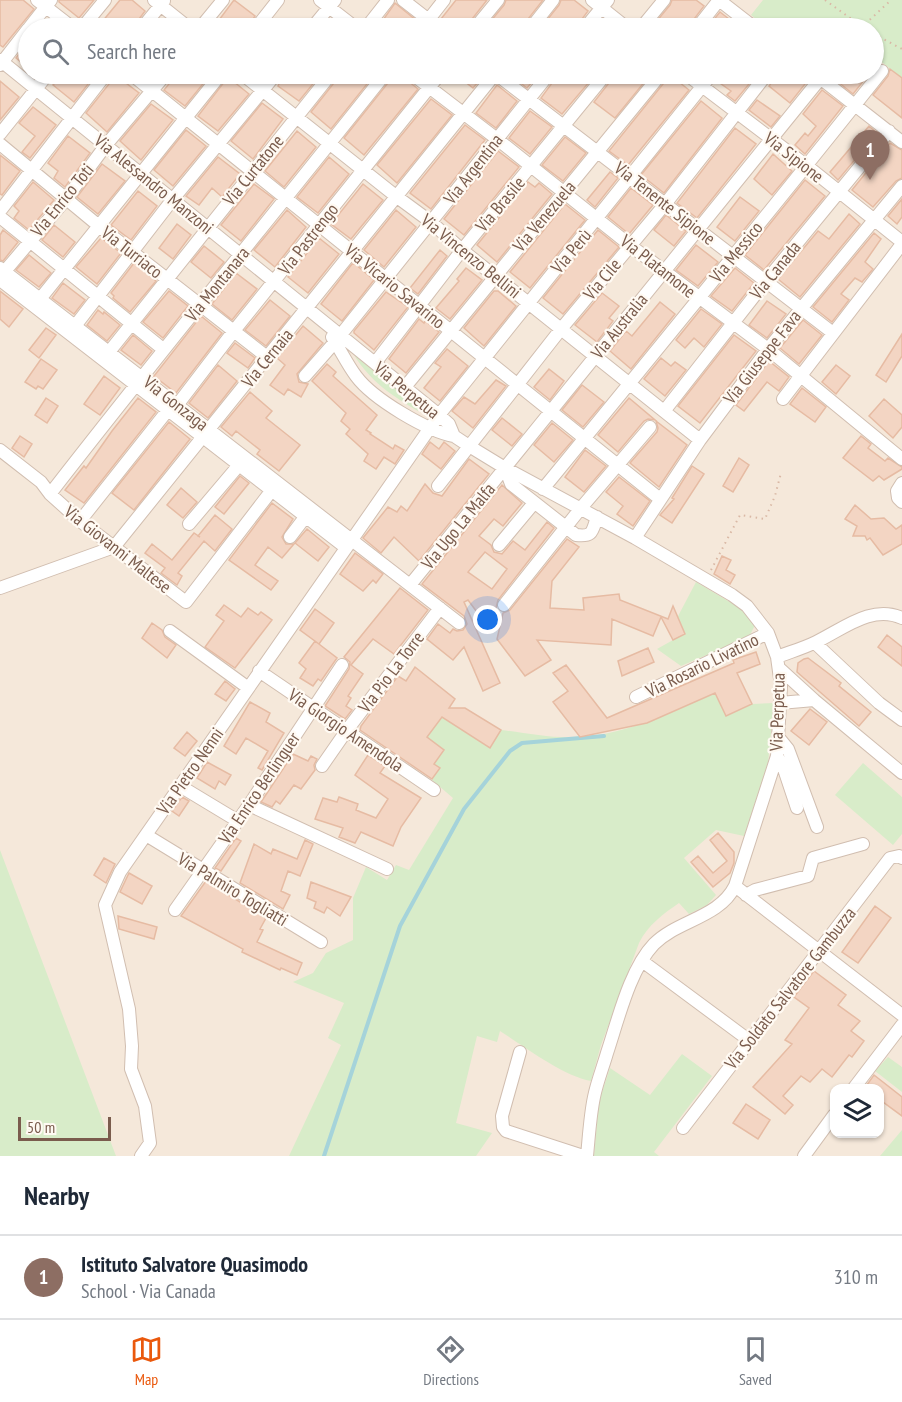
<!DOCTYPE html>
<meta charset="utf-8">
<style>
:root{--surface:#fff;--page:#f6f6f7;--text:#1f2937;--muted:#747a83;--line:#e0e1e3;--accent:#ea580c}
body{margin:0;font-family:"PT Sans Narrow",sans-serif;background:var(--page);color:var(--text)}
.controls{position:absolute;right:18px;bottom:18px;display:grid;overflow:hidden;border-radius:12px;box-shadow:0 2px 4px #0004}
.controls button{width:54px;height:54px;display:grid;place-items:center;padding:0;border:0;border-bottom:2px solid var(--line);background:var(--surface);color:var(--text);font:30px sans-serif}
.scale{position:absolute;left:18px;bottom:15px;width:93px;box-sizing:border-box;padding-left:6px;border:3px solid #7a5c4d;border-top:0;font-size:16px;line-height:21px;white-space:nowrap;color:#7a5c4d;-webkit-text-stroke:4px #fffaf3;paint-order:stroke}
.you{position:absolute;left:488px;top:620px;width:21px;height:21px;margin:-15px;border:4px solid #fff;border-radius:50%;background:#1a73e8;box-shadow:0 0 0 9px #1a73e833}
.badge{display:grid;place-items:center;width:39px;height:39px;border-radius:50%;background:var(--accent);color:#fff;font-size:20px;font-weight:700}
.pin{position:absolute;translate:-50% -50px;filter:drop-shadow(0 2px 3px #0008)}
.pin::after{content:'';position:absolute;top:32px;width:21px;height:18px;background:inherit;clip-path:polygon(0 0,100% 0,50% 100%)}
.list{margin:0;padding:0;list-style:none}
h2{display:flex;justify-content:space-between;align-items:center;height:78px;margin:0;padding:0 24px;font-size:26px}
h2 small{font-size:20px;font-weight:400;color:var(--muted)}
.list li{display:grid;grid-template-columns:39px 1fr auto;gap:18px;align-items:center;box-sizing:border-box;height:84px;padding:0 24px;border-top:2px solid var(--line)}
.list b{display:block;font-size:22px;white-space:nowrap}
.list p{margin:0;font-size:20px;white-space:nowrap;color:var(--muted)}
.list em{font-size:20px;font-style:normal;color:var(--muted)}
.icon{flex:none;width:33px;height:33px;fill:none;stroke:currentColor;stroke-width:2;stroke-linecap:round;stroke-linejoin:round}
.map{position:relative;flex:none;width:902px;height:1156px;overflow:hidden}
.search{position:absolute;background:var(--surface);box-shadow:0 2px 4px #0004;left:18px;right:18px;top:18px;height:66px;display:flex;align-items:center;gap:15px;box-sizing:border-box;padding:0 21px;border-radius:33px;color:var(--muted);font-size:22px}
.sheet{height:162px;background:var(--surface)}
nav{display:flex;justify-content:space-around;align-items:center;box-sizing:border-box;height:84px;border-top:2px solid var(--line);background:var(--surface);font-size:16px;color:var(--muted)}
nav a{display:grid;justify-items:center;gap:3px}
nav .on{color:var(--accent)}
.map>svg:first-child{display:block}
</style>
<div class="map">
<svg width="902" height="1156" viewBox="0 0 902 1156">
<rect width="100%" height="100%" fill="#fdf6ec"/>
<path fill="#f5e8da" fill-rule="evenodd" d="M0 0H902V1156H0ZM28 28H874V74H28ZM834 1088H880V1134H834Z"/>
<path fill="#d8ecc9" d="M763 0H902V78L874 56V28H767L751 15Z
M354 355 420 408 418 411C392 396 370 381 354 355Z
M696 582 740 608 755 625 749 637 681 666 657 649 673 640 676 620Z
M715 693 726 716 752 704 774 703 768 763 744 836 716 830 684 858 716 895 707 905 689 914 679 903C663 914 648 925 639 943L601 1045 591 1081C563 1076 525 1047 500 1031L497 1042 477 1036 456 1123 492 1133 476 1156H289L341 1045 328 1038 344 1003 293 982 313 973 326 953 353 940V898L366 867 387 880 396 865 409 870 453 798 432 780 440 768 434 764 444 750 427 737 442 717 490 748 501 730C527 733 554 739 580 737 625 735 674 711 715 693Z
M863 763 902 797V834L893 845 835 795Z
M0 850 116 1156H0Z
M682 1054 712 1076 654 1152 659 1156H594L599 1101 610 1068 650 1095Z
M888 1057 902 1067V1092L875 1071Z
M902 1130V1156H880Z"/>
<g fill="none" stroke-linecap="round" stroke-linejoin="round">
<path stroke="#a5d3da" stroke-width="4" d="M324 1156 400 926 464 809 510 751 522 743 604 736"/>
</g>
<path fill="#f3d5c3" stroke="#e6bba3" stroke-width="1.5" fill-rule="evenodd" d="M0 0H23L34 9 3 47 0 45Z
M59 0H94L79 18 59 2Z
M120 0H132L145 11 136 23 134 28H97Z
M234 0 255 16 248 28H213Z
M456 0H487L469 23 467 28H449L441 19Z
M506 0H543L521 28H485L504 5Z
M561 0H574L588 11 579 23 577 28H547L543 25 559 5Z
M672 0H696L704 6 691 23 689 28H651L670 5Z
M395 3 417 21 412 28H381L386 22 383 20Z
M720 12 729 19 741 28H707Z
M28 42V68L16 58Z
M890 69 902 78V118L873 95 888 76Z
M63 74H96L74 102 53 85Z
M114 74 139 93 107 132 86 113 113 79Z
M174 74H211L185 106 164 90 173 79Z
M284 74H321L299 101 278 86Z
M339 74H375L331 129 311 112 337 79Z
M393 74H404L407 80 418 89 364 155 344 138 391 79Z
M455 74H485L473 88Z
M509 74H539L527 88Z
M557 74H596L562 114 541 98 555 79Z
M614 74H651L615 118 594 102 612 79Z
M669 74 689 90 628 165 609 151 667 79Z
M720 74H749L754 78 735 101 727 95 731 91 717 81Z
M778 74H802L809 79 790 103 769 86Z
M832 74H869L853 94 832 77Z
M228 77 249 94 218 131 198 116Z
M0 81 19 97 0 120Z
M497 85 517 101 496 128 476 113Z
M822 90 843 106 805 154 795 145 805 133 808 136 816 126 803 114Z
M431 99 452 115 397 183 377 165Z
M757 100 780 116 771 127 749 110Z
M701 101 722 118 664 193 641 175Z
M262 103 283 119 253 159 231 141Z
M151 104 173 120 141 160 120 141Z
M33 107 56 125 30 158 22 152 35 136 19 123Z
M530 111 552 127 530 154 509 138Z
M465 125 485 140 431 209 410 193Z
M869 126 877 133 838 180 830 172Z
M735 128 756 144 697 218 677 203Z
M186 130 206 146 173 186 154 170Z
M297 131 316 147 284 187 265 171Z
M68 136 90 153 65 187 54 178 58 171 48 163Z
M565 137 586 153 563 181 542 165Z
M890 143 902 150V178L896 181 873 207 852 190Z
M498 151 519 167 464 235 444 219Z
M773 154 792 171 772 195 754 179Z
M0 155 20 171 2 195 0 194Z
M218 157 240 174 222 197 212 188 199 205 186 196Z
M329 157 349 174 318 213 297 197Z
M102 164 125 181 98 214 77 197Z
M610 172 618 178 595 207 587 200Z
M805 180 825 196 764 270 745 255Z
M33 182 54 200 29 230 14 218 19 211 14 206Z
M528 182 535 187 539 183 552 194 497 262 477 245Z
M254 184 274 199 241 241 221 225Z
M363 184 383 200 351 239 331 224Z
M631 188 653 205 629 234 608 217Z
M138 191 157 206 131 240 111 225Z
M740 197 759 211 735 241 717 227Z
M902 199V217L897 224 888 216Z
M565 204 585 220 530 288 510 272Z
M287 210 306 227 275 267 254 250Z
M396 210 416 227 384 267 364 250Z
M849 214 860 224 800 297 778 279 818 231 829 239Z
M666 215 686 231 674 246 654 230Z
M177 224 191 235 173 259 159 248Z
M54 225 75 242 63 257 42 240Z
M3 230 18 242 3 261 0 260V235Z
M598 230 619 247 563 314 543 298Z
M874 233 881 239 865 262 873 269 862 282 855 278 841 294 849 300 832 322 813 307Z
M101 238 121 253 97 284 76 267Z
M319 238 339 254 308 293 288 277Z
M696 245 718 262 698 286 676 270Z
M204 246 224 262 211 278 191 262Z
M440 250 447 256 418 294 410 288Z
M29 255 51 273 39 287 16 270Z
M134 263 156 281 130 312 113 298 114 296 111 293Z
M352 264H355L374 280 342 321 321 304Z
M466 268 482 280 450 319 436 308 459 281 457 279Z
M735 268 754 283 732 311 711 296Z
M236 273 257 289 232 320 212 304Z
M63 283 85 300 74 314 52 298Z
M0 291 23 309 9 327 0 319Z
M169 291 188 306 163 338 143 322Z
M494 291H498L516 306 484 346 464 328Z
M386 292 408 307 374 350 354 333V331Z
M602 293 619 306 609 318 613 321 597 342 575 325Z
M270 300 290 316 266 346 245 330Z
M767 301 786 314 767 338 749 325Z
M660 302 675 314 631 369 610 351 626 331 632 336Z
M701 309 722 324 704 347 694 338 685 348 676 340Z
M98 310 103 314 104 312 120 325 107 341 87 325Z
M201 316 222 333 176 393 154 376Z
M419 319 424 323 425 321 439 332 406 373 389 359Z
M803 320 822 335 799 364 780 348Z
M303 326 323 343 297 374 299 382 308 384 301 397 288 389 284 395 270 385 285 365 277 358Z
M46 328 56 335 39 358 29 350Z
M902 334V356L886 382 876 375Z
M133 335 152 351 141 365 121 350Z
M734 335 756 351 700 423 678 406Z
M235 343 255 358 248 368 227 353Z
M447 349 468 366 440 401 424 388 441 367 435 363Z
M661 358 671 366 675 362 686 370 665 396 644 379Z
M41 359 57 370 43 389 38 386 36 389 25 382Z
M769 361 789 377 779 391 767 382 744 411 736 405Z
M327 364 336 372 333 376 377 415 366 430 371 433 370 434 393 449 395 445 404 450 395 464 384 457 376 469 364 461 368 454 346 434 350 429 341 421 346 413 312 381Z
M218 365 237 381 208 418 189 403Z
M836 365 850 376 836 394 822 382Z
M549 369 564 381 550 400 534 387Z
M104 376 120 388 100 415 84 404Z
M496 380 506 386 473 428 452 411 464 397 475 404Z
M582 385 604 402 583 427 562 410Z
M802 388 826 407 815 422 790 404Z
M250 392 272 411 266 418 300 445 279 471 257 454 260 450 236 431 232 436 221 427Z
M46 398 58 406 47 423 35 415Z
M138 398 156 412 84 503 65 490 84 466 86 468 112 431Z
M629 398 655 420 648 419 644 421 618 452 598 435Z
M884 399 902 415V427L893 438 869 416Z
M502 418 522 434 512 446 492 430Z
M656 421 687 445 659 487 630 463 657 432 658 428Z
M169 422 190 439 134 510 112 493Z
M552 423 573 440 554 462 534 445Z
M20 436 32 444 24 457 12 448Z
M861 436 871 444 868 448 885 461 888 458 902 467V469L884 480 879 476 873 481 843 458Z
M430 442 439 449 444 442 455 451 441 469 422 454Z
M585 450 606 466 584 492 565 477Z
M739 458 749 465 733 492 723 486Z
M469 459 489 474 419 561 394 537 381 553 363 538 388 507 397 512 401 506 407 511 425 484 433 493 442 496Z
M692 466 704 474 672 523 660 515 674 499 672 498Z
M240 476 249 483 224 514 215 507Z
M619 477 650 501 633 526 617 514 623 506 606 492Z
M502 485 522 503 503 526 494 519 479 536 491 545 494 552 502 554 513 541 525 550 547 522 554 528 498 600 496 608 485 623 468 600 464 602 500 683 483 691 464 647 453 660 427 639 438 624 450 633 453 629 457 631 463 630 467 624 464 616 422 584ZM485 552 507 569 492 589 468 572Z
M181 488 197 502 183 518 167 505Z
M272 503 293 519 282 537 286 544H294L282 558 268 547 255 565 278 581 271 590 229 560Z
M855 505 871 519 884 518 896 529 902 525V544L883 555 870 538 867 540 865 536H853L857 526 845 519Z
M215 515 232 529 215 551 204 541 178 573 182 576 177 585 161 573 165 568 145 553 152 544 172 560 194 533 200 537 198 536Z
M307 529 329 547 318 561 295 543Z
M567 539 579 547 552 581 550 608 584 610 583 598 619 594 620 600 668 619 673 606 685 634 673 640 661 617 653 636 612 619 611 645 537 640 551 660 525 676 497 639 503 613 510 610Z
M355 553 383 574 376 583 373 580 363 591 340 574Z
M722 556 731 560 726 570 735 575 730 584 714 574Z
M400 588 428 610 394 654 373 639 351 665 363 674 348 696 351 698 346 706 352 710 345 719 325 706 349 669 350 662 344 657Z
M224 605 241 617 248 608 258 615 261 612 272 620 235 668 205 647 224 621 216 615Z
M315 609 334 623 319 644 300 630Z
M152 623 162 630 165 637 176 645 167 658 142 638Z
M887 635 902 647V666L878 647Z
M315 641 337 658 321 681 318 679 313 686 300 678 306 669 299 663Z
M648 648 654 662 622 676 618 661Z
M756 652 760 664 737 673 752 704 726 716 715 693 647 723 580 737 553 702 568 691 553 673 566 665 607 718 734 663 733 660Z
M808 658 841 683 839 686 871 712 859 726 797 672 798 663 804 659Z
M415 667 455 699 449 708H465L501 730 490 748 442 717 427 737 444 750 434 764 440 768 432 779 360 730 361 726 398 676 406 681Z
M225 681 235 689 226 701 215 694Z
M250 702 270 713 266 722 284 733 262 770 258 768 268 751 246 738 236 754 224 746Z
M810 709 827 722 809 745 791 731Z
M187 732 197 741 185 756 174 748Z
M293 754 308 761 311 756 317 759 314 765 315 770 301 789 294 785 280 804 276 801 272 807 261 802Z
M368 755 385 766 380 773 421 798 401 827 393 846 361 832 355 843 339 837 343 828 315 819 323 798 337 802 339 797 358 804 356 810 376 818 388 799 355 775Z
M207 762 231 775 225 785 219 781 215 789 197 778Z
M182 797 189 801 179 816 172 811Z
M718 833 734 852V863L730 873 713 887 691 862 698 856 713 873 727 861 710 840Z
M236 838 241 841 221 871 215 868Z
M305 840 313 844 300 876 288 871 281 891 290 895 283 909 240 883 254 844 271 854 273 849 297 859Z
M104 858 115 864 106 883 94 875Z
M129 873 152 886 142 904 120 892Z
M206 881 266 918 260 929 263 930 257 942 302 963 297 975 281 968 280 970 242 952 243 949 181 916Z
M311 882 351 897 340 916 327 907 324 913 314 908 316 902 307 898Z
M875 906 891 918 858 963 842 952Z
M118 916 157 927 154 939 119 929Z
M814 971 846 995 838 1005 860 1021 851 1031 864 1041 852 1057 849 1055 832 1077 822 1069 810 1082 801 1076 783 1096 793 1105 785 1114 753 1087 792 1044 785 1040 809 1008 794 997Z
M874 1075 902 1097V1116L879 1099V1089H864Z
M746 1104 770 1120 758 1139 733 1123Z"/>
<g fill="none" stroke-linecap="round" stroke-linejoin="round">
<g stroke="#d1beb0" stroke-width="14">
<path id="minor" d="M37 0 73 28
M154 0 189 28
M320 0 356 28
M403 0 439 28
M592 0 627 28
M719 0 755 28
M29 28 51 0
M82 28 105 0
M142 28 164 1
M200 28 223 0
M256 28 278 0
M312 28 335 0
M366 28 388 0
M422 28 444 0
M475 28 498 0
M531 28 553 0
M585 28 608 0
M641 28 664 0
M697 28 719 0
M0 60 439 415 449 424 454 436 469 446 505 468 635 538 732 595 747 606 768 633 777 657 781 686 777 756 735 886C719 918 678 920 654 944 630 969 618 1020 607 1053 603 1067 597 1082 594 1097 590 1116 589 1136 587 1156
M0 65 28 29
M131 74 660 499
M242 74 397 197 431 222 462 250 700 440
M412 74 497 139 631 246 768 349 902 459
M496 74 833 333
M686 74 807 166 902 242
M815 74 902 142
M0 134 48 74
M0 144 99 226 267 357
M0 211 106 74
M0 217 163 349
M0 268 459 623
M5 271 66 199 106 145 166 74
M0 280 345 547
M36 304 221 74
M75 326 173 199 276 74
M332 337C340 349 347 364 356 376 373 399 427 431 454 436
M109 352 331 74
M375 363 462 250 606 74
M305 376 335 342 549 74
M405 387 661 74
M783 399 902 244
M178 404 233 332 440 74
M665 410 766 281 889 131
M0 450 41 482 50 494 80 521 186 602 272 490
M505 468 511 484 576 535C593 537 592 532 597 517
M902 483 897 491 898 498 902 502
M438 486 561 329 666 203 767 74
M543 489C657 350 771 211 882 71
M50 494C160 352 274 214 385 74
M80 521 168 410
M189 524 239 465
M290 537 306 516
M635 538 700 440 768 349 902 186
M499 545 534 503
M410 585 824 74
M0 588 114 547 495 74
M504 605 581 508 650 427
M170 631 247 687
M815 643 879 703 902 720
M777 657C790 652 804 648 816 642 843 629 872 604 902 618
M780 669 814 700 902 773
M259 671 434 790
M636 697 768 633
M780 703 814 700
M779 738 788 749 817 827
M777 756 783 766 797 808
M322 766 347 730 440 608
M180 786 238 821
M249 805 387 869
M146 835 321 942
M735 886 902 1015
M746 895 755 890 808 876 813 858 863 844
M175 910 249 805 342 665
M642 961 750 1041
M520 1052 502 1116 503 1127 506 1131 583 1156
M854 1088 902 1025
M683 1128 890 858 899 856 902 858
M141 1156 150 1143 145 1106 131 1069 132 1046 129 1009 105 905 120 872 439 415 712 74
M804 1156 834 1115"/>
</g>
<path stroke="#d9b8a5" stroke-width="2" stroke-dasharray="1.5 4.5" stroke-linecap="butt" d="M825 0 864 28
M861 28 891 0
M874 34 902 49
M711 570 740 515 765 519 775 496 781 473"/>
<use href="#minor" stroke="#fff" stroke-width="12"/>
</g>
<g text-anchor="middle" dominant-baseline="central" stroke-width="4.5" stroke-linejoin="round" paint-order="stroke">
<g font-size="18" fill="#7a5c4d" stroke="#fffaf3">
<text transform="translate(794 157) rotate(38)">Via Sipione</text>
<text transform="translate(473 169) rotate(-52)">Via Argentina</text>
<text transform="translate(253 170) rotate(-51)">Via Curtatone</text>
<text transform="translate(154 184) rotate(39)">Via Alessandro Manzoni</text>
<text transform="translate(62 200) rotate(-51)">Via Enrico Toti</text>
<text transform="translate(665 203) rotate(38)">Via Tenente Sipione</text>
<text transform="translate(500 204) rotate(-50)">Via Brasile</text>
<text transform="translate(544 216) rotate(-50)">Via Venezuela</text>
<text transform="translate(308 239) rotate(-52)">Via Pastrengo</text>
<text transform="translate(571 251) rotate(-50)">Via Perù</text>
<text transform="translate(132 252) rotate(38)">Via Turriaco</text>
<text transform="translate(736 252) rotate(-51)">Via Messico</text>
<text transform="translate(471 256) rotate(39)">Via Vincenzo Bellini</text>
<text transform="translate(658 266) rotate(38)">Via Platamone</text>
<text transform="translate(775 270) rotate(-51)">Via Canada</text>
<text transform="translate(602 279) rotate(-50)">Via Cile</text>
<text transform="translate(217 284) rotate(-51)">Via Montanara</text>
<text transform="translate(395 286) rotate(39)">Via Vicario Savarino</text>
<text transform="translate(619 326) rotate(-51)">Via Australia</text>
<text transform="translate(762 357) rotate(-52)">Via Giuseppe Fava</text>
<text transform="translate(267 358) rotate(-51)">Via Cernaia</text>
<text transform="translate(407 390) rotate(39)">Via Perpetua</text>
<text transform="translate(176 403) rotate(38)">Via Gonzaga</text>
<text transform="translate(458 526) rotate(-51)">Via Ugo La Malfa</text>
<text transform="translate(118 549) rotate(38)">Via Giovanni Maltese</text>
<text transform="translate(702 665) rotate(-26)">Via Rosario Livatino</text>
<text transform="translate(391 672) rotate(-53)">Via Pio La Torre</text>
<text transform="translate(777 712) rotate(-88)">Via Perpetua</text>
<text transform="translate(346 730) rotate(34)">Via Giorgio Amendola</text>
<text transform="translate(190 771) rotate(-55)">Via Pietro Nenni</text>
<text transform="translate(259 788) rotate(-56)">Via Enrico Berlinguer</text>
<text transform="translate(233 889) rotate(31)">Via Palmiro Togliatti</text>
<text transform="translate(790 988) rotate(-52)">Via Soldato Salvatore Gambuzza</text>
</g>
</g>
</svg>
<div class="controls">
<button><svg class="icon" aria-label="layers" viewBox="0 0 24 24"><path d="M12 4l9 5-9 5-9-5zM3 14l9 5 9-5"/></svg></button>
</div>
<div class="scale">50 m</div>
<div class="you"></div>
<div class="pin badge" style="left:870px;top:180px;background:#8d6e63">1</div>
<div class="search"><svg class="icon" aria-label="search" viewBox="0 0 24 24"><circle cx="10" cy="10" r="6"/><path d="M15 15l6 6"/></svg>Search here</div>
</div>
<section class="sheet">
<h2>Nearby<small></small></h2>
<ul class="list">
<li><span class="badge" style="background:#8d6e63">1</span><div><b>Istituto Salvatore Quasimodo</b><p>School · Via Canada</p></div><em>310 m</em></li>
</ul>
</section>
<nav>
<a class="on"><svg class="icon" aria-label="map" viewBox="0 0 24 24"><path d="M3 6l6-2 6 2 6-2v14l-6 2-6-2-6 2zM9 4v14M15 6v14"/></svg>Map</a>
<a><svg class="icon" aria-label="directions" viewBox="0 0 24 24"><path d="M12 3l9 9-9 9-9-9zM9 14v-3h6M13 9l2 2-2 2"/></svg>Directions</a>
<a><svg class="icon" aria-label="saved" viewBox="0 0 24 24"><path d="M7 4h10v16l-5-4-5 4z"/></svg>Saved</a>
</nav>
